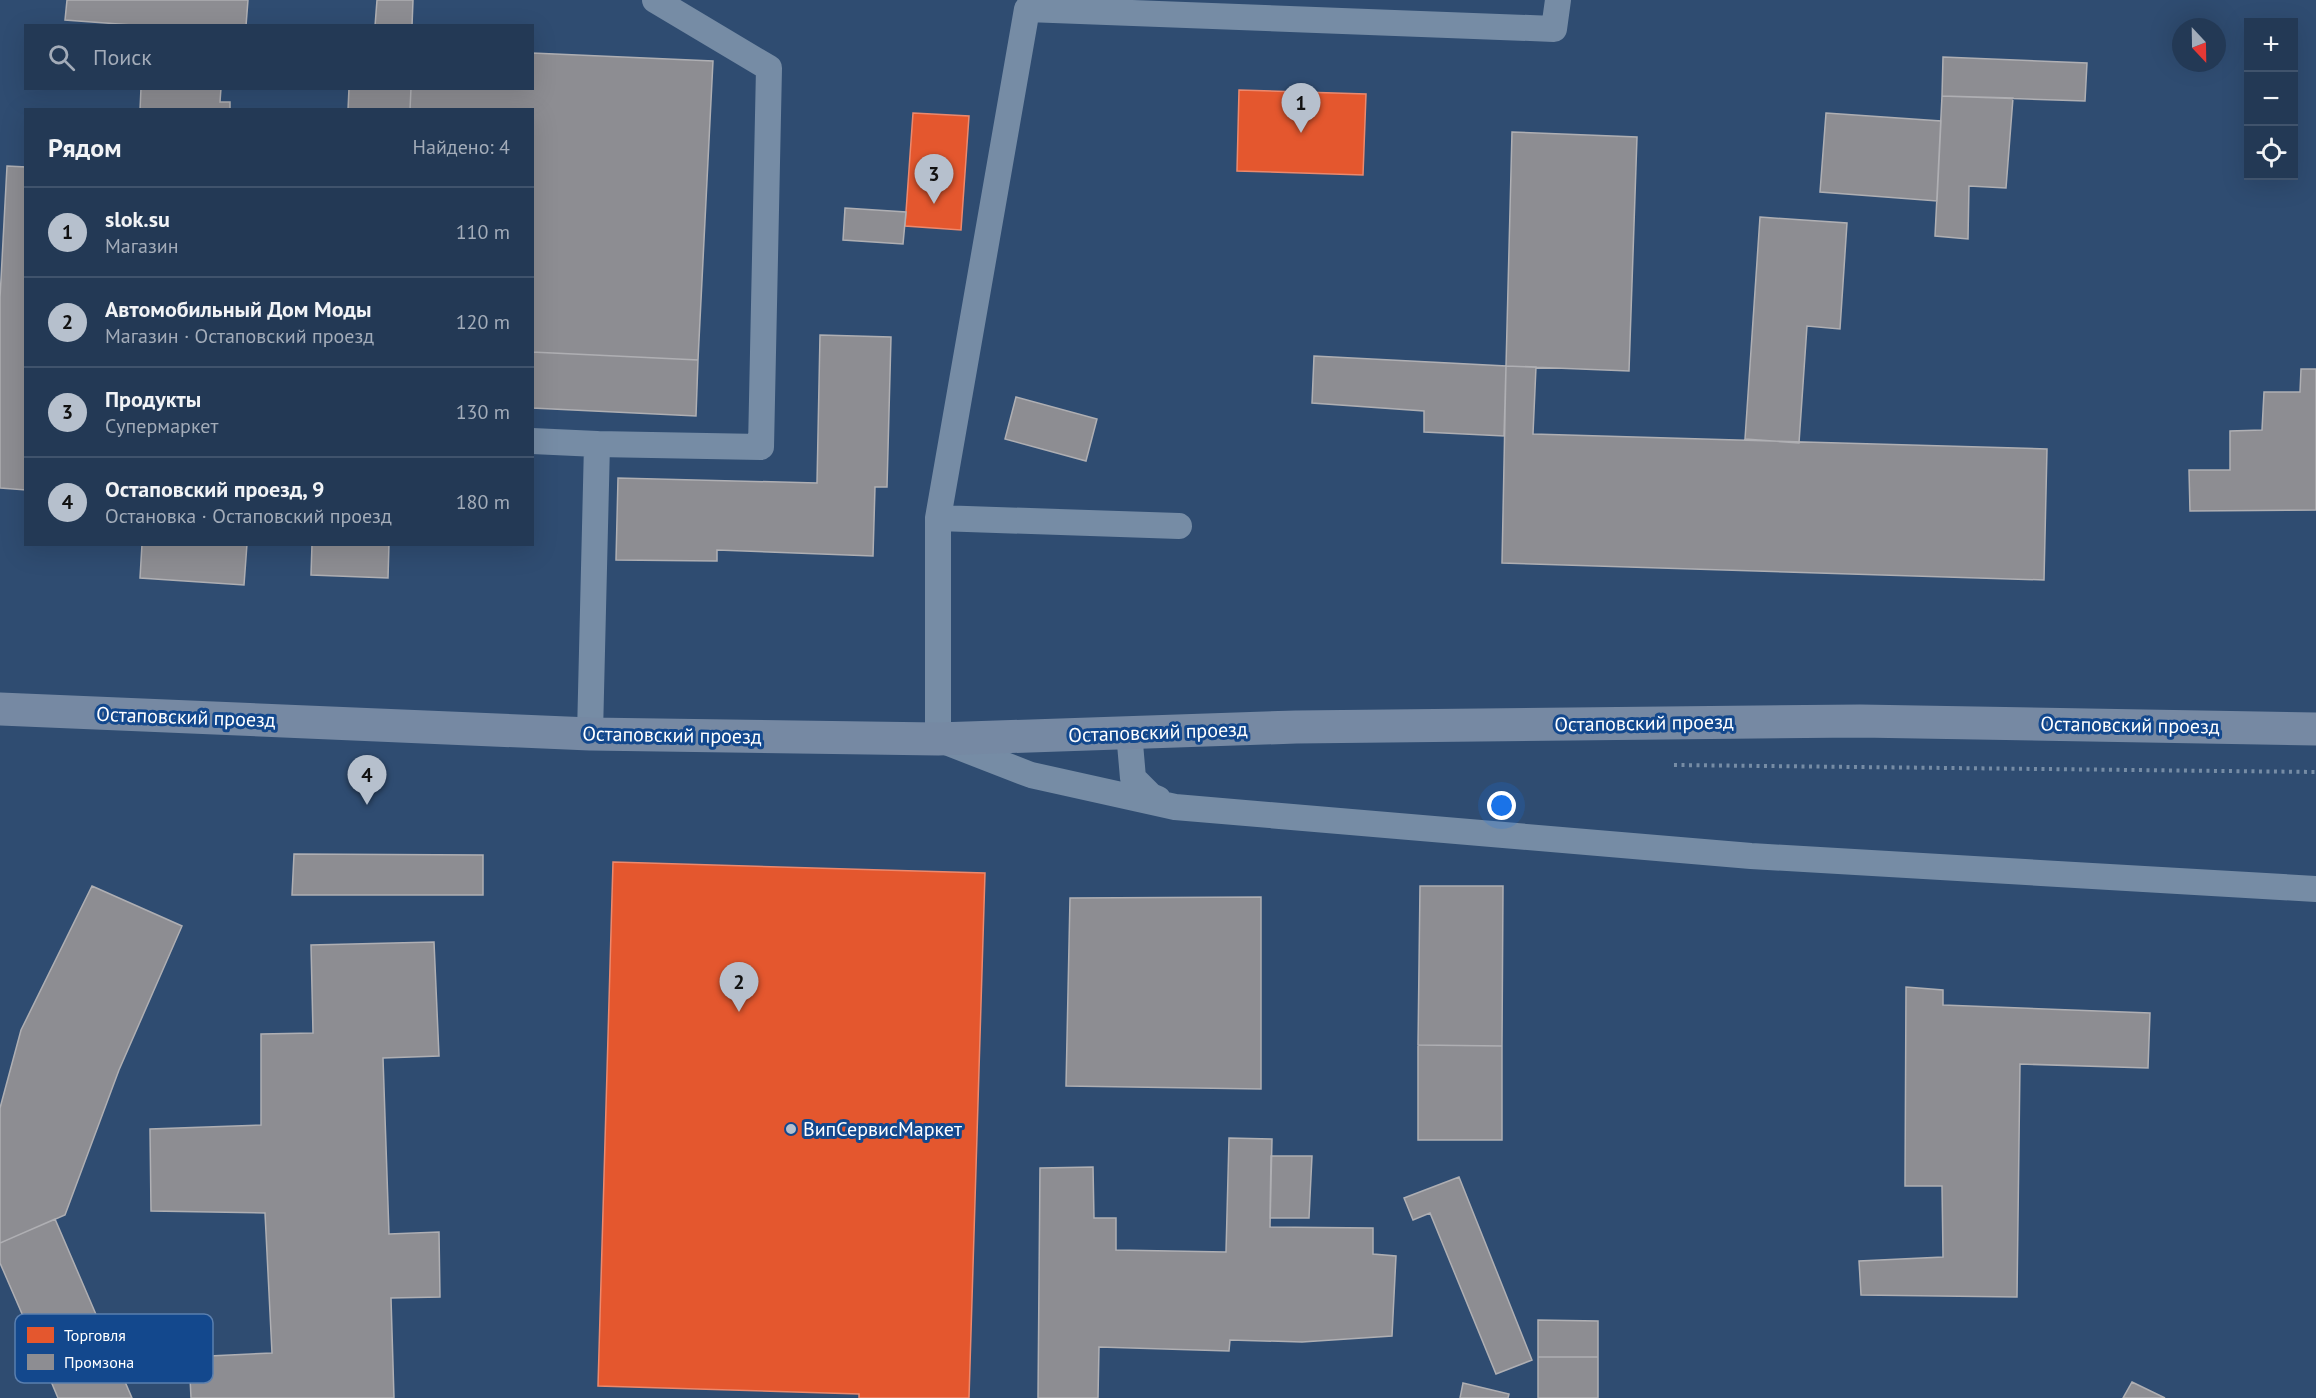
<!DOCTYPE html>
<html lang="ru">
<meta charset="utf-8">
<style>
:root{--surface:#233955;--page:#2f445f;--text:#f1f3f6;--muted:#a3acb9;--line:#40536c;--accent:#b6c0cd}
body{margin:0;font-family:"PT Sans",sans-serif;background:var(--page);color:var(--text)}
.controls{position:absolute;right:18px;top:18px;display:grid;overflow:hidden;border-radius:0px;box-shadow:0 6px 24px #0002}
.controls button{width:54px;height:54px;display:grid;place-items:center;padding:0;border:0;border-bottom:2px solid var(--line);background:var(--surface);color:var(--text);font:30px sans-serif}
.compass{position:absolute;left:2172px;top:18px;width:54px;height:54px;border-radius:50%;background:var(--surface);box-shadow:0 6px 24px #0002;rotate:158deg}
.you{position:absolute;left:1502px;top:806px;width:21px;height:21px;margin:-15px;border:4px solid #fff;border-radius:50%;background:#1a73e8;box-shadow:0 0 0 9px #1a73e833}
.badge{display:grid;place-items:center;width:39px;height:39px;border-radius:50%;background:var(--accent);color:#111;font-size:20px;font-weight:700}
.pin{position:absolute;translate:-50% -50px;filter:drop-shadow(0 2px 3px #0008)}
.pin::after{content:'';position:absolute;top:32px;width:21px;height:18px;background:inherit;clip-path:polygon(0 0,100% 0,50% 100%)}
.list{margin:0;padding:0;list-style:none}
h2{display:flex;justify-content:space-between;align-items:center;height:78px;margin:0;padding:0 24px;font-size:26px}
h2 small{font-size:20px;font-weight:400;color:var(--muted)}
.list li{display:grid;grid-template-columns:39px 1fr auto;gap:18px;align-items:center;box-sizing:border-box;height:90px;padding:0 24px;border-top:2px solid var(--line)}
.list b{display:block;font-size:22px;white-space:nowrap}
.list p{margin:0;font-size:20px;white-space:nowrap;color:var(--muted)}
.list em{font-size:20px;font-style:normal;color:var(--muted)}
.icon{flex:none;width:33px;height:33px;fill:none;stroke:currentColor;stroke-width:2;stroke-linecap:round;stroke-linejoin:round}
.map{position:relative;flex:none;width:2316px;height:1398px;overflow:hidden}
.search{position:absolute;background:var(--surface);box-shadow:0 6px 24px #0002;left:24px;top:24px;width:510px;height:66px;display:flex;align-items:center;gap:15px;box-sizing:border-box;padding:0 21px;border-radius:0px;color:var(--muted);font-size:22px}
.panel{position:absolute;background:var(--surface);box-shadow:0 6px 24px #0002;left:24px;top:108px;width:510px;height:438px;border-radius:0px}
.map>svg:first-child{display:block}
</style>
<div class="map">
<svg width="2316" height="1398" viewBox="0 0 2316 1398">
<rect width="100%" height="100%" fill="#2f4c71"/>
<path fill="#e4572e" stroke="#ec896d" stroke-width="1.5" d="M1239 90 1366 94 1363 175 1237 171Z
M913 113 969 116 961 230 905 226Z
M613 862 985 873 969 1398H859V1394L598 1386Z"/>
<path fill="#8d8d92" stroke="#afafb3" stroke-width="1.5" d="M67 0H248L246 26H146L65 20Z
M377 0H413L412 26H375Z
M532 53 713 61 698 360 532 352V110H410L411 88H532Z
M1943 57 2087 63 2085 101 1942 96Z
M141 88H221L220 102H230V110H140Z
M349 88H411L410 110H348Z
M1942 96 2013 98 2006 188 1969 186 1968 239 1935 236Z
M1826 113 1941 121 1937 201 1820 192Z
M1512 132 1637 137 1629 371 1506 366Z
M7 166 26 167V490L0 488V298Z
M845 208 906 212 903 244 843 240Z
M1760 217 1847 223 1840 329 1807 326 1799 443 1745 439Z
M820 335 891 337 887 487H875L873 556 717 550V561L616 560 618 478 817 483Z
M532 352 698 360 696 416 532 408Z
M1314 356 1506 366 1504 436 1424 432V411L1312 403Z
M1506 366 1536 367 1533 434 2047 449 2044 580 1502 563Z
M2301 369H2316V510L2190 511 2189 470H2230V431L2262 430 2264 392H2300Z
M1016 397 1097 419 1086 461 1005 439Z
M142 544H247L244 585 140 578Z
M312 544H389L388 578 311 575Z
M294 854 483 855V895H292Z
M92 886 182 926 119 1070 65 1215 0 1243V1108L21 1030Z
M1420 886H1503L1502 1046 1418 1045Z
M1261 897V1089L1066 1086 1070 898Z
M434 942 439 1056 383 1058 389 1234 439 1232 440 1297 391 1298 394 1398H191L189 1357 272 1353 265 1213 151 1211 150 1129 261 1125V1034L313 1033 311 945Z
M1906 987 1943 990V1005L2150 1013 2148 1068 2020 1064 2017 1297 1861 1295 1859 1261 1943 1257 1942 1186H1905Z
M1418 1045 1502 1046V1140H1418Z
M1229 1138 1272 1139 1270 1227 1373 1228V1254L1396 1256 1392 1336 1302 1342 1230 1340 1229 1351 1099 1347 1098 1398H1038L1040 1168 1093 1167 1094 1218H1116V1250L1226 1252Z
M1271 1156H1312L1309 1218H1270Z
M1459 1177 1532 1360 1496 1374 1430 1213 1413 1220 1404 1198Z
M55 1219 104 1333 42 1360 0 1263V1243Z
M1538 1320 1598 1321V1357H1538Z
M104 1333 132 1398H58L42 1360Z
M1538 1357H1598V1398H1538Z
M2132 1382 2165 1398H2123Z
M1463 1383 1509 1394 1508 1398H1460Z"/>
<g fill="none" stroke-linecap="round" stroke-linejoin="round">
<path stroke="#768ca5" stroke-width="4" stroke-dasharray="3 4.5" stroke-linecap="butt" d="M1674 765 2316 772"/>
<path stroke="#768ca5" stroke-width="26" d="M1558 0 1554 29 1027 9 938 518V739L1031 775 1175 807 1751 856 2316 889
M532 441 597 444
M938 518 1179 526
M1129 732 1133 778 1151 796 1158 799
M590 734 597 444 761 447 769 68 655 0"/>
<path stroke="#7689a3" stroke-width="33" d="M0 709 590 734 938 739 1296 727 1860 721 2316 729"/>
</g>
<circle fill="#b6c0cd" stroke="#13488d" stroke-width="2" cx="791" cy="1129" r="6"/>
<g text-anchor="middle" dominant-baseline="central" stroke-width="6" stroke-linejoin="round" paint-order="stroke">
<g font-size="20" fill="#fff" stroke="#13488d">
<text transform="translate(186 717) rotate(2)">Остаповский проезд</text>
<text transform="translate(1644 723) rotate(-1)">Остаповский проезд</text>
<text transform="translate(2130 725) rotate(1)">Остаповский проезд</text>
<text transform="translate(1158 732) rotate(-2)">Остаповский проезд</text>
<text transform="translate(672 735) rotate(1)">Остаповский проезд</text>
</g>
<g font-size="20" fill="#fff" stroke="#13488d" text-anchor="start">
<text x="803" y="1129">ВипСервисМаркет</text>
</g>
</g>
<rect x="15" y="1314" width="198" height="69" rx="9" fill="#13488d" stroke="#5a7faf" stroke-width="1.5"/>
<rect x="27" y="1327" width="27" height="16" fill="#e4572e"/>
<rect x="27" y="1354" width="27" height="16" fill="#8d8d92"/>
<g font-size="16" fill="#fff">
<text x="64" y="1341">Торговля</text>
<text x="64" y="1368">Промзона</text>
</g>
</svg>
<div class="controls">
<button>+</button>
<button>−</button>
<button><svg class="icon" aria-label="locate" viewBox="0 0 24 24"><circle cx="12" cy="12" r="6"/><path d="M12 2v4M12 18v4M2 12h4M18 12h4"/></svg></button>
</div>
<svg class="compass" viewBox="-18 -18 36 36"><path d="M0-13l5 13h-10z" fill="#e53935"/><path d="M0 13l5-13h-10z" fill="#a3acb9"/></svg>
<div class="you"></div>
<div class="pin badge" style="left:1301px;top:133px">1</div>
<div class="pin badge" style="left:739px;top:1012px">2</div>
<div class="pin badge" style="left:934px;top:204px">3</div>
<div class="pin badge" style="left:367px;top:805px">4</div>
<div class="search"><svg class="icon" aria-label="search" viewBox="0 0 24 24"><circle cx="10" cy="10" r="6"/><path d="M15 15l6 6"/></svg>Поиск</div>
<section class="panel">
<h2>Рядом<small>Найдено: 4</small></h2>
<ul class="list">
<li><span class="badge">1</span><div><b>slok.su</b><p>Магазин</p></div><em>110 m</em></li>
<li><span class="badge">2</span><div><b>Автомобильный Дом Моды</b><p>Магазин · Остаповский проезд</p></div><em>120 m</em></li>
<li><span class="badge">3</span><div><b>Продукты</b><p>Супермаркет</p></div><em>130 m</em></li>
<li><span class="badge">4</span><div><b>Остаповский проезд, 9</b><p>Остановка · Остаповский проезд</p></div><em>180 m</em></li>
</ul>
</section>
</div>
